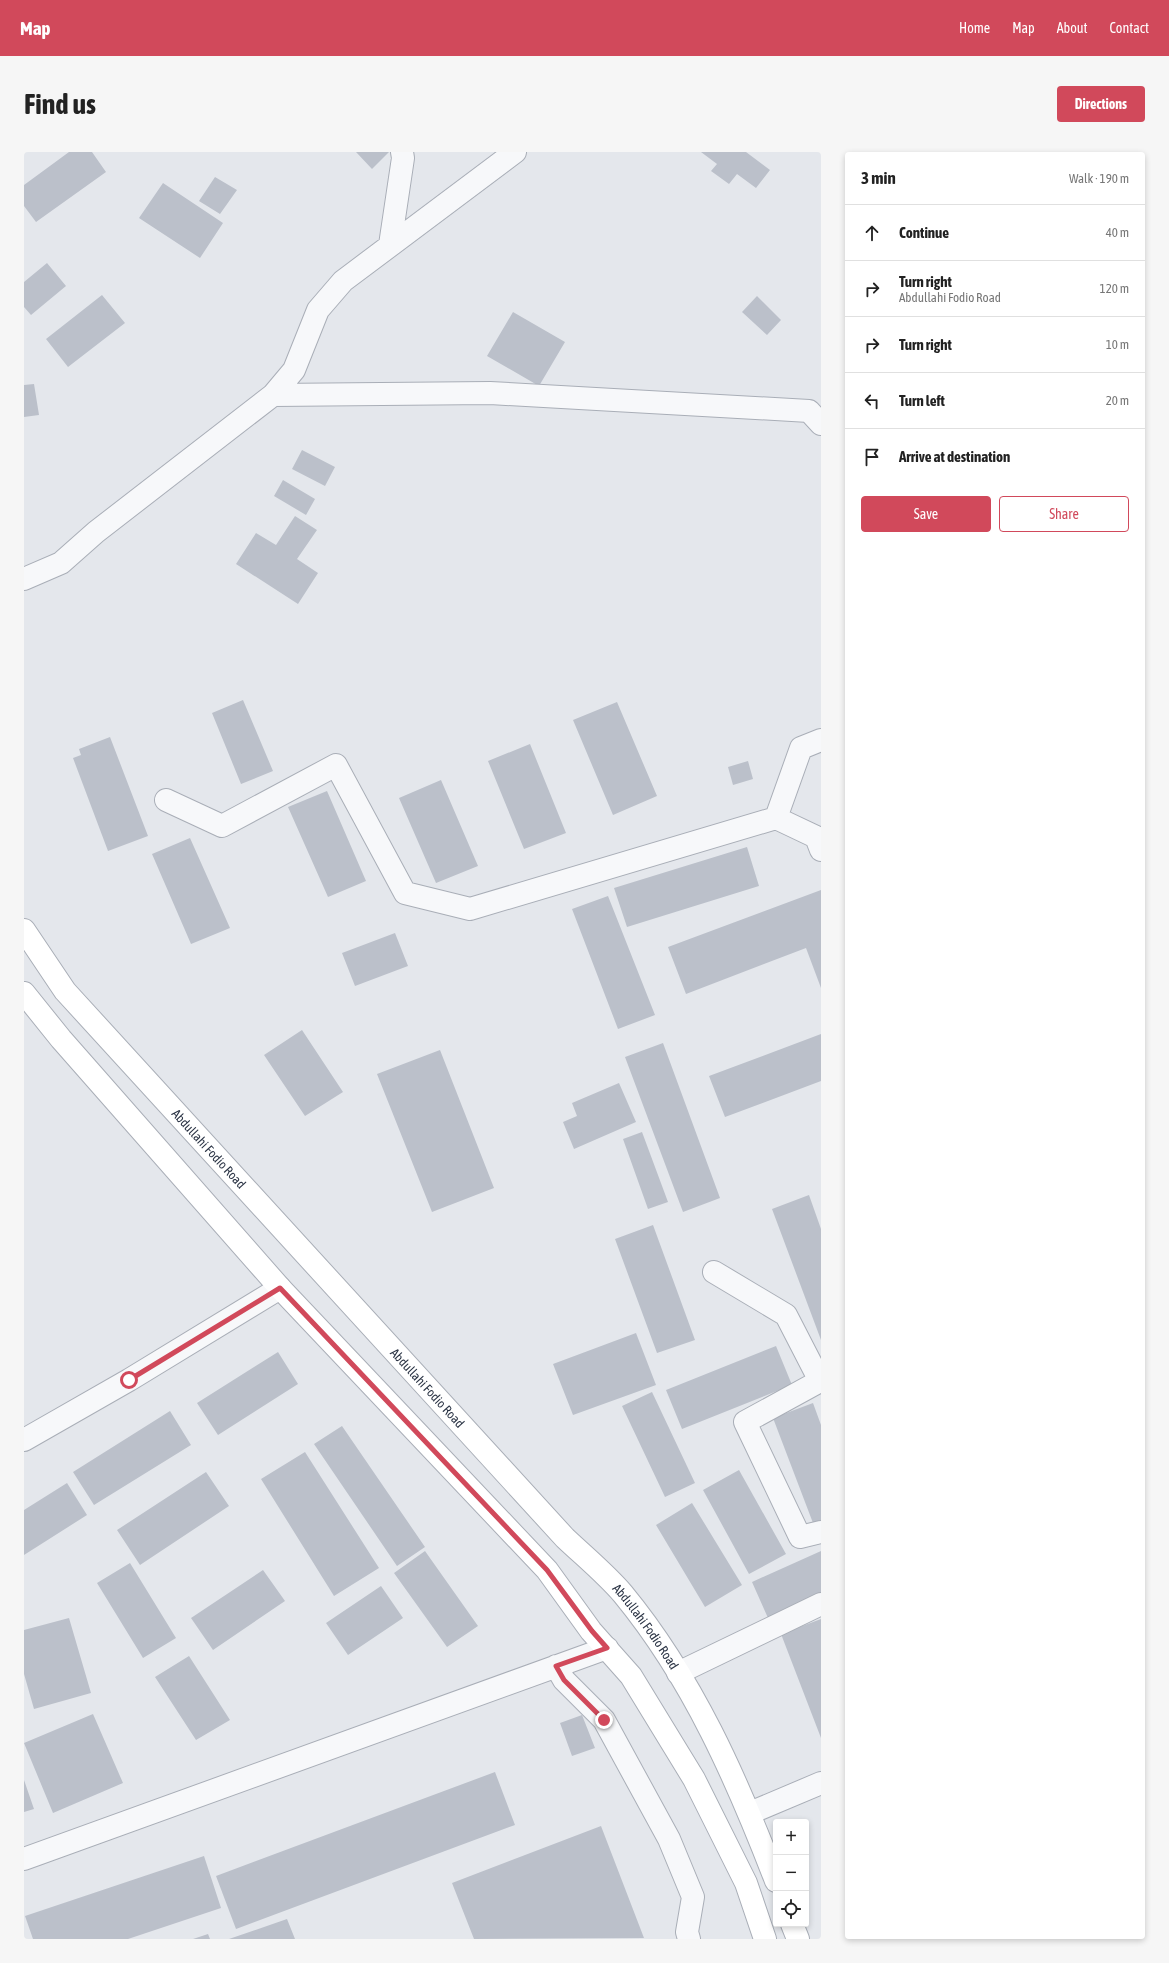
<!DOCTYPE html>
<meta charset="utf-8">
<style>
:root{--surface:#fff;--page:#f6f6f6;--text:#222;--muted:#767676;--line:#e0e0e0;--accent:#d1495b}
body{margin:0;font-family:"Asap Condensed",sans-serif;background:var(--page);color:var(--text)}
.controls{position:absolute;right:12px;bottom:12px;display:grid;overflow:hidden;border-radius:4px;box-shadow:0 2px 6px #0003}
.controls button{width:36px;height:36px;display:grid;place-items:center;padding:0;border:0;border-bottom:1px solid var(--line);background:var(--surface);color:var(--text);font:20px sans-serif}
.stop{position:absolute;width:12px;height:12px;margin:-9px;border:3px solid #d1495b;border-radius:50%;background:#fff}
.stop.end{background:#d1495b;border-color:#fff;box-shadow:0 1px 4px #0008}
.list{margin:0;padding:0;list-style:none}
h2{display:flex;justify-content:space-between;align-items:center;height:52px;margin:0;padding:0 16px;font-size:17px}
h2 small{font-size:13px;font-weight:400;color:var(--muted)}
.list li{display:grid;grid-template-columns:26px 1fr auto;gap:12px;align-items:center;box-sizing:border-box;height:56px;padding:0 16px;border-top:1px solid var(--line)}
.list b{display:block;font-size:15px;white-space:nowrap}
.list p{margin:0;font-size:13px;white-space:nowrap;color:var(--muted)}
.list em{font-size:13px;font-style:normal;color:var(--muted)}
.actions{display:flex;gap:8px;padding:12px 16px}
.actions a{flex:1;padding:9px 0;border:1px solid var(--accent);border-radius:4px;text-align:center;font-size:14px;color:var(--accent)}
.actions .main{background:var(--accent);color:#fff}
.icon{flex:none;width:22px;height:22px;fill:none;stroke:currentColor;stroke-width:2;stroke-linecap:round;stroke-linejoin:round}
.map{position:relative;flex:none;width:797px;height:1787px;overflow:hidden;border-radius:4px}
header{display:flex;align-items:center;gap:24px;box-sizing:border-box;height:56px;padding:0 20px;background:var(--accent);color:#fff}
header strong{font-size:19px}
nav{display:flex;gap:22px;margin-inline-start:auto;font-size:14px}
.intro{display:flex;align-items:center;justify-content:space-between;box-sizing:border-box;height:96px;padding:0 24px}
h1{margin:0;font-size:28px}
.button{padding:10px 18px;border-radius:4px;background:var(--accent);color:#fff;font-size:14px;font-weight:700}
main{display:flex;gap:24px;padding:0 24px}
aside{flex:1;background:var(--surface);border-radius:4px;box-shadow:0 2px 6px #0003}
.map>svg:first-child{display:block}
</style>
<header>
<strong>Map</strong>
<nav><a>Home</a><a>Map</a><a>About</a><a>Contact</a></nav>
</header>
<div class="intro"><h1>Find us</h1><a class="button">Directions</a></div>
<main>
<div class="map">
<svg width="797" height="1787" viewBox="0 0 797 1787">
<rect width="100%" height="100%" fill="#e4e7ec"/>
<path fill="#bbc0ca" d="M45 0H68L82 20 12 70 0 54V33Z
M332 0H365L348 17Z
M677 0H722L746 18 732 36 713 22 705 32 687 19 693 12Z
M191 25 213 38 196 62 175 49Z
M139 31 199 71 176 106 115 66Z
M23 111 42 134 7 163 0 155V130Z
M78 143 101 171 44 215 22 187Z
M733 144 757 168 743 183 718 160Z
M489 160 541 190 515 234 463 204Z
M10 232 15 263 0 265V233Z
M278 298 311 315 301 334 268 317Z
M259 328 291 347 282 363 250 344Z
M271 364 293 378 273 407 294 421 274 452 212 412 232 381 252 393Z
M219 548 249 619 217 632 188 561Z
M593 550 633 644 589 663 549 568Z
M86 585 124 684 84 699 49 606 57 603 55 597Z
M506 592 542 681 500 697 464 609Z
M724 609 729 627 709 633 704 615Z
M417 628 454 714 412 731 375 646Z
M303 639 342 729 304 745 264 655Z
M166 686 206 776 167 792 128 702Z
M723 695 735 734 603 775 590 736Z
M797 738V836L782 796 662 842 644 795Z
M584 744 631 863 594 877 548 757Z
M371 781 384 814 331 834 318 801Z
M278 878 319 940 281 964 240 903Z
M797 882V929L701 965 685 924Z
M639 891 696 1046 659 1060 601 905Z
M416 898 470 1036 408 1060 353 922Z
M595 931 612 970 550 997 539 970 553 964 548 951Z
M618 980 644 1050 624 1057 599 987Z
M785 1043 797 1077V1188L748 1057Z
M629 1073 671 1188 633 1201 591 1087Z
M612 1181 632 1233 549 1263 529 1212Z
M752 1194 768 1233 658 1277 642 1238Z
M254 1200 274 1232 194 1283 173 1251Z
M628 1240 671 1331 641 1345 598 1254Z
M789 1251 797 1273V1368L789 1371 749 1266Z
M146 1259 167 1293 70 1353 49 1320Z
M318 1274 401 1395 373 1414 290 1292Z
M281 1300 355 1416 310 1444 237 1327Z
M715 1318 762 1402 725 1422 679 1338Z
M182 1320 205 1354 116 1413 93 1378Z
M43 1331 63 1363 0 1403V1358Z
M668 1351 718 1433 681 1455 632 1373Z
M401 1399 454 1474 423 1495 370 1421Z
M797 1399V1442L744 1466 728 1430Z
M106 1411 152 1486 119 1506 73 1431Z
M239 1418 261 1449 189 1498 167 1466Z
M357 1434 379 1466 324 1503 302 1471Z
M45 1466 67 1541 10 1557 0 1522V1478Z
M797 1467V1586L757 1482Z
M165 1504 206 1568 172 1588 131 1525Z
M69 1562 99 1631 29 1661 0 1591Z
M558 1563 571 1596 548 1604 536 1571Z
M471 1620 491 1673 212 1777 192 1724Z
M0 1628 10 1657 0 1660Z
M577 1674 620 1786 450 1787 428 1731Z
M180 1704 197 1756 104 1787H9L1 1764Z
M263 1767 271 1787H205Z
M184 1782 186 1787H169Z"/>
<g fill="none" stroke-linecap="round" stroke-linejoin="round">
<g stroke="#a9aeb7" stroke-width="24">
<path id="minor" d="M366 93 379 6 378 0
M249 243 466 241 785 259 797 272
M0 427 37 411 72 380 249 243 270 218 294 158 319 129 491 0
M142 648 198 674 312 613 381 741 446 757 752 666 792 685 797 698
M752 666 777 596 797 588
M690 1120 762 1163 796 1229 721 1270 776 1385 797 1380
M0 1288 105 1228 256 1136
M532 1514 540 1528 580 1568 645 1687 669 1745 663 1780 665 1787
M654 1521 797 1452
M726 1661 797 1631
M0 1707 583 1496"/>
</g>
<g stroke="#a9aeb7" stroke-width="24">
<g id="secondary">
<path id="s1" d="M0 778 41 839 541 1386C560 1404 582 1422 599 1442 669 1527 713 1628 752 1729"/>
<path d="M0 841 37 887 256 1136 523 1418 567 1479 607 1524 670 1627 722 1731 741 1787"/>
<path d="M768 1772 774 1787"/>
</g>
</g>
<use href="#minor" stroke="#f7f8fa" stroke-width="22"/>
<use href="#secondary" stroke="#fff" stroke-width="22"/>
</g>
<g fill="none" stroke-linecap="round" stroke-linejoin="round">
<path stroke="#d1495b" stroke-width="5" d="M105 1228 256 1136 523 1418 568 1479 583 1496 532 1514 540 1528 580 1568"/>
</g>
<g text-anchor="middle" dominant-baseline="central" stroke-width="3.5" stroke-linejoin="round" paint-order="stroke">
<g font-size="13" fill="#2b3445" stroke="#f4f6f9">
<text stroke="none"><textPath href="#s1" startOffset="287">Abdullahi Fodio Road</textPath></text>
<text stroke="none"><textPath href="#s1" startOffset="611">Abdullahi Fodio Road</textPath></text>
<text stroke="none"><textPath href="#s1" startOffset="935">Abdullahi Fodio Road</textPath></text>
</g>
</g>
</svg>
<div class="controls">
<button>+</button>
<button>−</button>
<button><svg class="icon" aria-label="locate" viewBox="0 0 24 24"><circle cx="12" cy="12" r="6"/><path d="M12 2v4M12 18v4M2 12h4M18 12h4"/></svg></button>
</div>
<div class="stop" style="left:105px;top:1228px"></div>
<div class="stop end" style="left:580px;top:1568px"></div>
</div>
<aside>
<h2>3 min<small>Walk · 190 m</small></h2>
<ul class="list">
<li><svg class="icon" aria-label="ahead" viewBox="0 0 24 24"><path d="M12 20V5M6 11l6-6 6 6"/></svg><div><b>Continue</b></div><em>40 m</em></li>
<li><svg class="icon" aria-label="right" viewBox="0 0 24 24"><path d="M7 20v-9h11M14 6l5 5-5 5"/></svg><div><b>Turn right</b><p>Abdullahi Fodio Road</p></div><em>120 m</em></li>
<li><svg class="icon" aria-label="right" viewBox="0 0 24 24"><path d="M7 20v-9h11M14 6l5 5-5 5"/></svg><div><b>Turn right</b></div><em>10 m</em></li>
<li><svg class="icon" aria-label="left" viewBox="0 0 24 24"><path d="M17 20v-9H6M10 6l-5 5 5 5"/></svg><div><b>Turn left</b></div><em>20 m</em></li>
<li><svg class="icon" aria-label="arrive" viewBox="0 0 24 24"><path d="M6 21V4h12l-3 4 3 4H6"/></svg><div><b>Arrive at destination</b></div></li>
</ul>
<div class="actions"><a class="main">Save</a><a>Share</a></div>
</aside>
</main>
